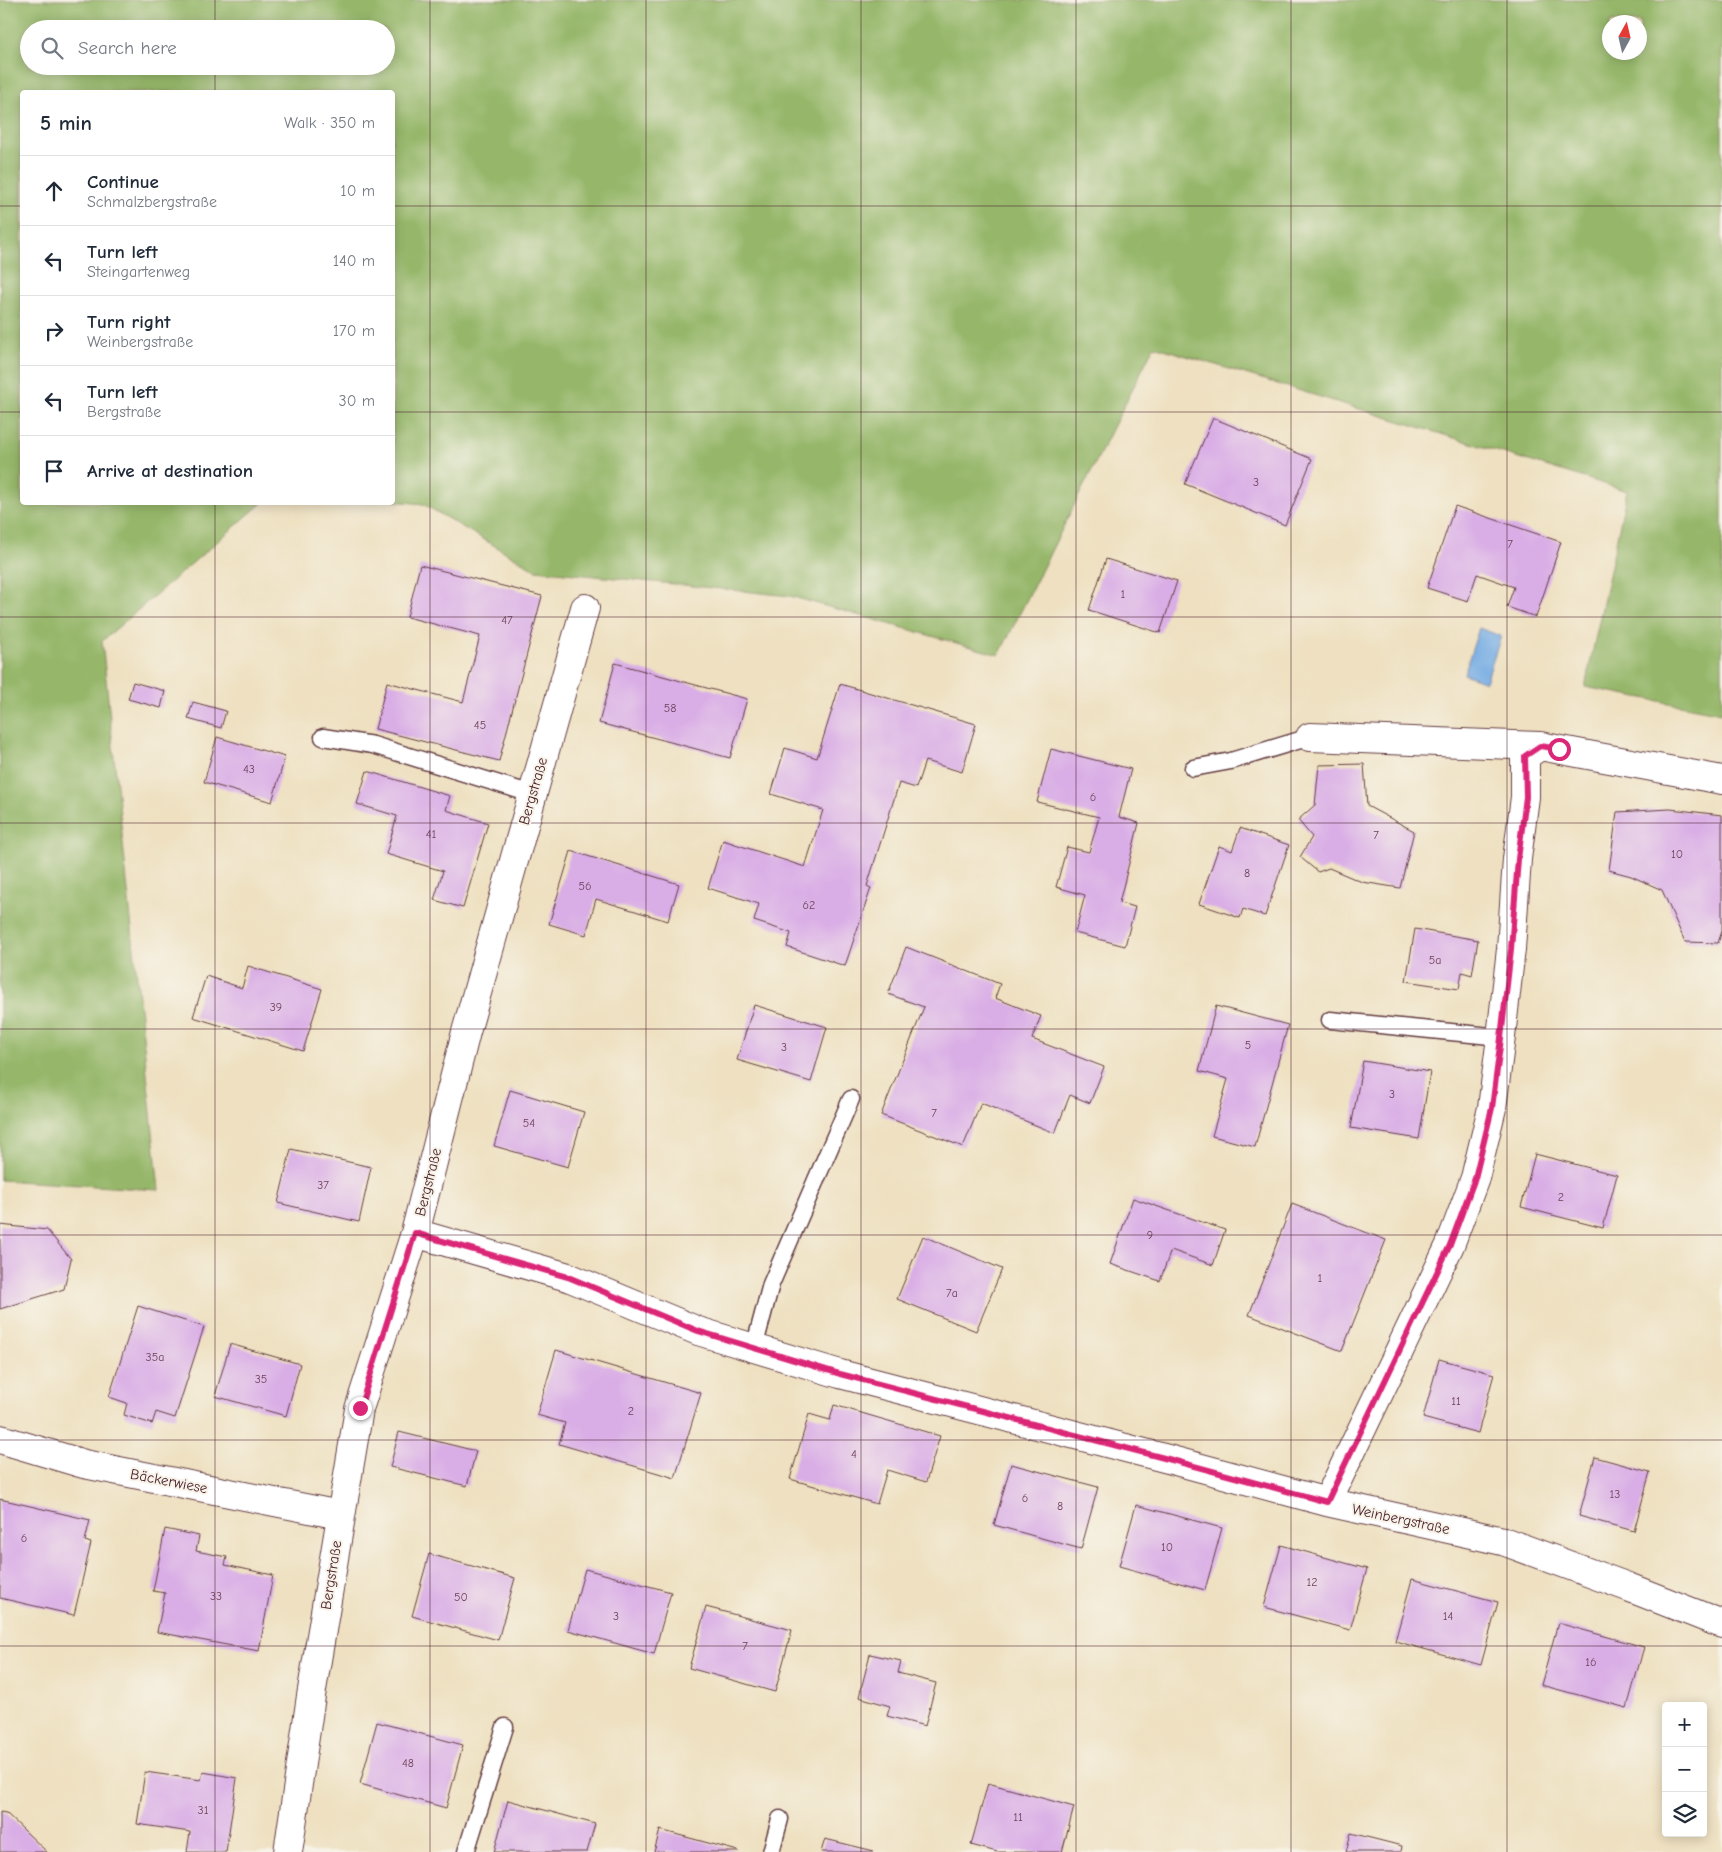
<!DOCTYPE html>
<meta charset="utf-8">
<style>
:root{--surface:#fff;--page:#f6f6f7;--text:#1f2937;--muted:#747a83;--line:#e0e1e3}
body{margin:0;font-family:"Comic Neue",sans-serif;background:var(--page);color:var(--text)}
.controls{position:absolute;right:15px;bottom:15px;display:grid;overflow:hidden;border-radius:5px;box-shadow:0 2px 12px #0003}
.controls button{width:45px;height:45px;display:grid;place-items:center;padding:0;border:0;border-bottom:1px solid var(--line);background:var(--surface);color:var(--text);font:25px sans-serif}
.compass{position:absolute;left:1602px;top:15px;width:45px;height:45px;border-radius:50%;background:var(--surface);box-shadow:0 2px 12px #0003;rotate:8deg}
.stop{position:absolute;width:15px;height:15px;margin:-11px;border:4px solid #db2777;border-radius:50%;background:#fff}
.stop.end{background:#db2777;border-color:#fff;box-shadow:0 1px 5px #0008}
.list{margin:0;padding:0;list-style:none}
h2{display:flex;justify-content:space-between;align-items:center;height:65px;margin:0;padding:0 20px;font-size:21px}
h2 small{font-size:16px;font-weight:400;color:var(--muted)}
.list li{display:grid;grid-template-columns:32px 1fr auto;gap:15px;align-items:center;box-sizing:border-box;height:70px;padding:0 20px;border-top:1px solid var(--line)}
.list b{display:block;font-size:19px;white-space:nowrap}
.list p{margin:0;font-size:16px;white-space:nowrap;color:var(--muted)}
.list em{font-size:16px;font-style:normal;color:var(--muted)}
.icon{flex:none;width:28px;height:28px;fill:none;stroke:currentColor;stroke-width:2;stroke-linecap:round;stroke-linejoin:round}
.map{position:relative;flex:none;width:1722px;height:1852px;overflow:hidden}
.search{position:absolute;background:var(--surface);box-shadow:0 2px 12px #0003;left:20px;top:20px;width:375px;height:55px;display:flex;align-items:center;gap:12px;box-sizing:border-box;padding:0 18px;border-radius:28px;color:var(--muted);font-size:19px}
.panel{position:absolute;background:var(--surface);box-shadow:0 2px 12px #0003;left:20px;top:90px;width:375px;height:415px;border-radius:5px}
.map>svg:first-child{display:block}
</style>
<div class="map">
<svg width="1722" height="1852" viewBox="0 0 1722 1852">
<rect width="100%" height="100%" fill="#f7f3e8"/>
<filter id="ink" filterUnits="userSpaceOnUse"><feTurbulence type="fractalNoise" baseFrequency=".02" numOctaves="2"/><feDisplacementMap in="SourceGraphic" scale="10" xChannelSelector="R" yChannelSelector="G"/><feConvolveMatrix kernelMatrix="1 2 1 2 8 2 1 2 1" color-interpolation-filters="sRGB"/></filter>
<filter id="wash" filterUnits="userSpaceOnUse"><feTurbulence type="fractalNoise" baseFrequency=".0096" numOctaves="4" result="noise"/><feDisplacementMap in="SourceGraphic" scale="20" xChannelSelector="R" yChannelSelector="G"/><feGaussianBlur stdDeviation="1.12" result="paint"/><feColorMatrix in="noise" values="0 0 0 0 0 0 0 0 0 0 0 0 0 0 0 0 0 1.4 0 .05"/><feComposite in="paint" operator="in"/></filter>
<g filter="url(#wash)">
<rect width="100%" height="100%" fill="#eee0c0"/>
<path fill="#96b76a" stroke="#706b4a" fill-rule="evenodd" d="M0 0H1722V713L1585 687 1627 491 1154 346 999 655 790 596 536 570 423 504 393 501 392 92H22V502L262 503 102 641 159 1190 0 1180ZM1610 22H1640V52H1610ZM29 29H386V66H29Z"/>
<path fill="#74ace3" stroke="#5f6687" d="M1479 628 1501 636 1486 682 1464 674Z"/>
<g id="blocks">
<path fill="#d9ade6" d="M1213 418 1312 459 1285 525 1185 484Z
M1455 506 1561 542 1536 617 1507 607 1514 587 1477 574 1468 601 1427 588Z
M1106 559 1177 581 1160 633 1089 610Z
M420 565 542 596 499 761 375 729 387 682 463 702 480 636 407 617Z
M615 663 747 699 730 758 599 723Z
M133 682 165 691 161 708 128 699Z
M840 684 976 724 962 772 925 761 916 788 899 783 867 886 871 888 845 966 787 947 791 933 754 921 759 904 708 888 723 840 805 867 823 810 771 794 785 748 817 758Z
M193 702 226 711 221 728 188 719Z
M217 737 285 757 272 802 204 782Z
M1051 749 1131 769 1119 817 1139 823 1119 903 1135 907 1125 946 1075 933 1085 895 1056 887 1067 847 1089 852 1099 817 1037 802Z
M1364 764 1367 806 1414 831 1400 888 1362 882 1329 868 1318 872 1300 857 1312 837 1298 820 1315 805 1319 765Z
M367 771 450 796 446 810 488 823 463 908 434 900 443 871 386 854 397 816 357 804Z
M1670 809 1722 815V931L1718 943 1685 942 1662 890 1631 876 1609 870 1617 812Z
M1240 828 1289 845 1265 916 1243 909 1240 918 1199 904 1219 846 1232 851Z
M571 851 679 884 668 921 596 899 586 935 549 924Z
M1415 929 1478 940 1472 975 1462 972 1459 989 1406 981Z
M906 947 1000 984 995 998 1041 1016 1032 1039 1104 1067 1090 1103 1070 1095 1055 1133 981 1103 963 1147 881 1115 924 1007 888 994Z
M248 966 322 989 303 1051 193 1017 206 976 242 988Z
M754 1005 827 1027 811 1082 737 1060Z
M1216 1006 1288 1025 1255 1147 1212 1136 1228 1079 1199 1071Z
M1363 1061 1430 1072 1419 1139 1351 1128Z
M510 1090 584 1112 568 1167 494 1146Z
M291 1149 371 1167 359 1222 278 1203Z
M1535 1154 1617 1175 1603 1228 1521 1207Z
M1133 1198 1225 1230 1213 1265 1171 1250 1160 1281 1110 1264Z
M1292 1204 1386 1240 1342 1351 1249 1315Z
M0 1225 47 1230 71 1259 64 1289 0 1309Z
M923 1236 1002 1269 976 1331 897 1299Z
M138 1306 204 1327 175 1418 156 1412 152 1424 124 1415 127 1403 109 1397Z
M230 1344 300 1364 286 1416 215 1396Z
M556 1350 701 1393 675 1478 559 1444 565 1423 537 1415Z
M1439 1359 1494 1374 1478 1433 1423 1418Z
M834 1405 940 1436 926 1482 887 1470 877 1504 790 1479 809 1414 830 1420Z
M399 1432 476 1451 467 1486 390 1467Z
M1595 1457 1650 1472 1634 1531 1579 1516Z
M1011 1464 1098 1487 1081 1549 994 1525Z
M0 1499 90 1520 85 1541 91 1543 74 1615 0 1598Z
M1136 1505 1222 1528 1205 1590 1119 1566Z
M165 1529 199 1536 196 1551 227 1557 225 1565 273 1575 259 1651 157 1632 165 1593 153 1591Z
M1281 1545 1367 1569 1350 1630 1264 1607Z
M429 1554 515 1578 498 1640 412 1616Z
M585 1569 671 1592 654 1654 568 1630Z
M1412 1579 1498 1602 1481 1665 1395 1641Z
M706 1607 792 1630 775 1692 689 1668Z
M1558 1623 1644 1647 1627 1708 1541 1685Z
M870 1654 901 1661 898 1673 936 1683 925 1726 887 1716 890 1706 859 1697Z
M377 1722 463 1745 446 1808 360 1784Z
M145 1772 201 1780 203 1772 237 1778 226 1852H187L190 1832 137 1824Z
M988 1783 1074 1807 1062 1852H997L971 1845Z
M508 1800 595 1824 587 1852H494Z
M0 1812 6 1813 47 1852H0Z
M660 1830 738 1851V1852H654Z
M1351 1833 1402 1846 1401 1852H1346Z
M825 1839 874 1851V1852H821Z"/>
</g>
</g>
<g filter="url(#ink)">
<use href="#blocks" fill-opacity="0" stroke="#633c41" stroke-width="1"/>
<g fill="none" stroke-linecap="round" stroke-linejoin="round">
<g stroke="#633c41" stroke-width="19">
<path id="lane" d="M323 737 373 745 532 794
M1193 768 1231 761 1310 737
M1330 1020 1501 1037
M754 1348 771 1284 851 1099
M466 1852 505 1727
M771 1852 780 1819"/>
</g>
<g stroke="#633c41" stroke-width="30">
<path id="street" d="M1310 737 1540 746
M415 1233 568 1277 698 1331 840 1374 1168 1459 1327 1502 1503 1541 1628 1587 1722 1624
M0 1439 84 1464 340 1515
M1327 1502 1450 1245 1475 1178 1492 1108 1501 1037 1511 949 1517 859 1525 797V756L1540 746 1722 780
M288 1852 311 1696 359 1409 415 1233 466 1032 585 608"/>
</g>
<use href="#lane" stroke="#fff" stroke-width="16"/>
<use href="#street" stroke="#fff" stroke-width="28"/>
</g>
</g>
<g fill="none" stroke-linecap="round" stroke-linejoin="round" filter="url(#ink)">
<path stroke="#db2777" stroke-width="6" d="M360 1408 415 1233 568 1277 698 1331 840 1374 1168 1459 1327 1502 1450 1245 1475 1178 1492 1108 1501 1038 1511 949 1518 859 1526 797 1525 756 1540 746 1559 749"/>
</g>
<path fill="none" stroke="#4a1f2b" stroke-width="1" stroke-opacity="0.55" d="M215 0V29M430 0V1852M646 0V1852M861 0V1852M1076 0V1852M1291 0V1852M1507 0V1852M215 66V92M0 206H22M392 206H1722M0 412H22M392 412H1722M215 502V1852M0 617H1722M0 823H1722M0 1029H1722M0 1235H1722M0 1440H1722M0 1646H1722"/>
<g text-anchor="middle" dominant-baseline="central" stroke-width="4" stroke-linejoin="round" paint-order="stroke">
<g font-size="12" fill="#6e425a">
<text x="1256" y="482">3</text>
<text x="1510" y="544">7</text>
<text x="1123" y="594">1</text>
<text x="507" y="620">47</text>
<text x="670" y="708">58</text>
<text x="480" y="725">45</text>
<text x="249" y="769">43</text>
<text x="1093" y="797">6</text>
<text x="431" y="834">41</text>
<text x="1376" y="835">7</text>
<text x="1677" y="854">10</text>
<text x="1247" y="873">8</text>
<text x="585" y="886">56</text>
<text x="809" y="905">62</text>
<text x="1435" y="960">5a</text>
<text x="276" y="1007">39</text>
<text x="1248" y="1045">5</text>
<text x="784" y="1047">3</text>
<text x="1392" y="1094">3</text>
<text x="934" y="1113">7</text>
<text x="529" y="1123">54</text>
<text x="323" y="1185">37</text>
<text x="1561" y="1197">2</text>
<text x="1150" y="1235">9</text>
<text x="1320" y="1278">1</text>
<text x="952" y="1293">7a</text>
<text x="155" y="1357">35a</text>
<text x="261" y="1379">35</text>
<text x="1456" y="1401">11</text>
<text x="631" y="1411">2</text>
<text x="854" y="1454">4</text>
<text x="1615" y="1494">13</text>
<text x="1025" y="1498">6</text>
<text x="1060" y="1506">8</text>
<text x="24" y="1538">6</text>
<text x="1167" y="1547">10</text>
<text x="1312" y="1582">12</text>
<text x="216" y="1596">33</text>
<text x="461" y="1597">50</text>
<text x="616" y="1616">3</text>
<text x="1448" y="1616">14</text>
<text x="745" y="1646">7</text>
<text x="1591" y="1662">16</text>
<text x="408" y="1763">48</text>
<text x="203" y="1810">31</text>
<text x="1018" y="1817">11</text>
</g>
<g font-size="15" fill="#4a1f2b" stroke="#f7f3e8">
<text transform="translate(533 791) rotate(-74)">Bergstraße</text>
<text transform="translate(428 1182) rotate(-76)">Bergstraße</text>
<text transform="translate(169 1481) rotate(11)">Bäckerwiese</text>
<text transform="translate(1401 1519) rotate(12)">Weinbergstraße</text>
<text transform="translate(331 1575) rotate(-81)">Bergstraße</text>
</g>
</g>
</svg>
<div class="controls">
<button>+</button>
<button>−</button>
<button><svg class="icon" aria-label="layers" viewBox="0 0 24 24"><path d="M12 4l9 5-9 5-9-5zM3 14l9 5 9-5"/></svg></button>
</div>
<svg class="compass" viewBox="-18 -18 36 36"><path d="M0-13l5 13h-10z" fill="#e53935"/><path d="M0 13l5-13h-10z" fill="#747a83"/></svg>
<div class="stop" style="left:1559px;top:749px"></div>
<div class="stop end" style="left:360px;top:1408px"></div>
<div class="search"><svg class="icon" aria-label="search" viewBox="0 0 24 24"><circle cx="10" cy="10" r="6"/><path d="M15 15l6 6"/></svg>Search here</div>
<section class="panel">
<h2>5 min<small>Walk · 350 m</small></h2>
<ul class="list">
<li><svg class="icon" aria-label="ahead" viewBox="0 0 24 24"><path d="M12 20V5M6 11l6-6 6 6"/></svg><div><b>Continue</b><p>Schmalzbergstraße</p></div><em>10 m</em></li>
<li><svg class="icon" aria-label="left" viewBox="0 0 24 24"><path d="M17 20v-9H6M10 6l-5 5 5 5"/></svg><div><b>Turn left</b><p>Steingartenweg</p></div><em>140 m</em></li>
<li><svg class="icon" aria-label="right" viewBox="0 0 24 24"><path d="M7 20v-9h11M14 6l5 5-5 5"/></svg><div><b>Turn right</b><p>Weinbergstraße</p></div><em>170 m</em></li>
<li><svg class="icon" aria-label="left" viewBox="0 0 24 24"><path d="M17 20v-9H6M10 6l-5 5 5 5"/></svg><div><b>Turn left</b><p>Bergstraße</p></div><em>30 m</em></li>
<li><svg class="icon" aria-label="arrive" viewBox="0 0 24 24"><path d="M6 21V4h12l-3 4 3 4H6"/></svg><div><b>Arrive at destination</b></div></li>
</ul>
</section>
</div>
